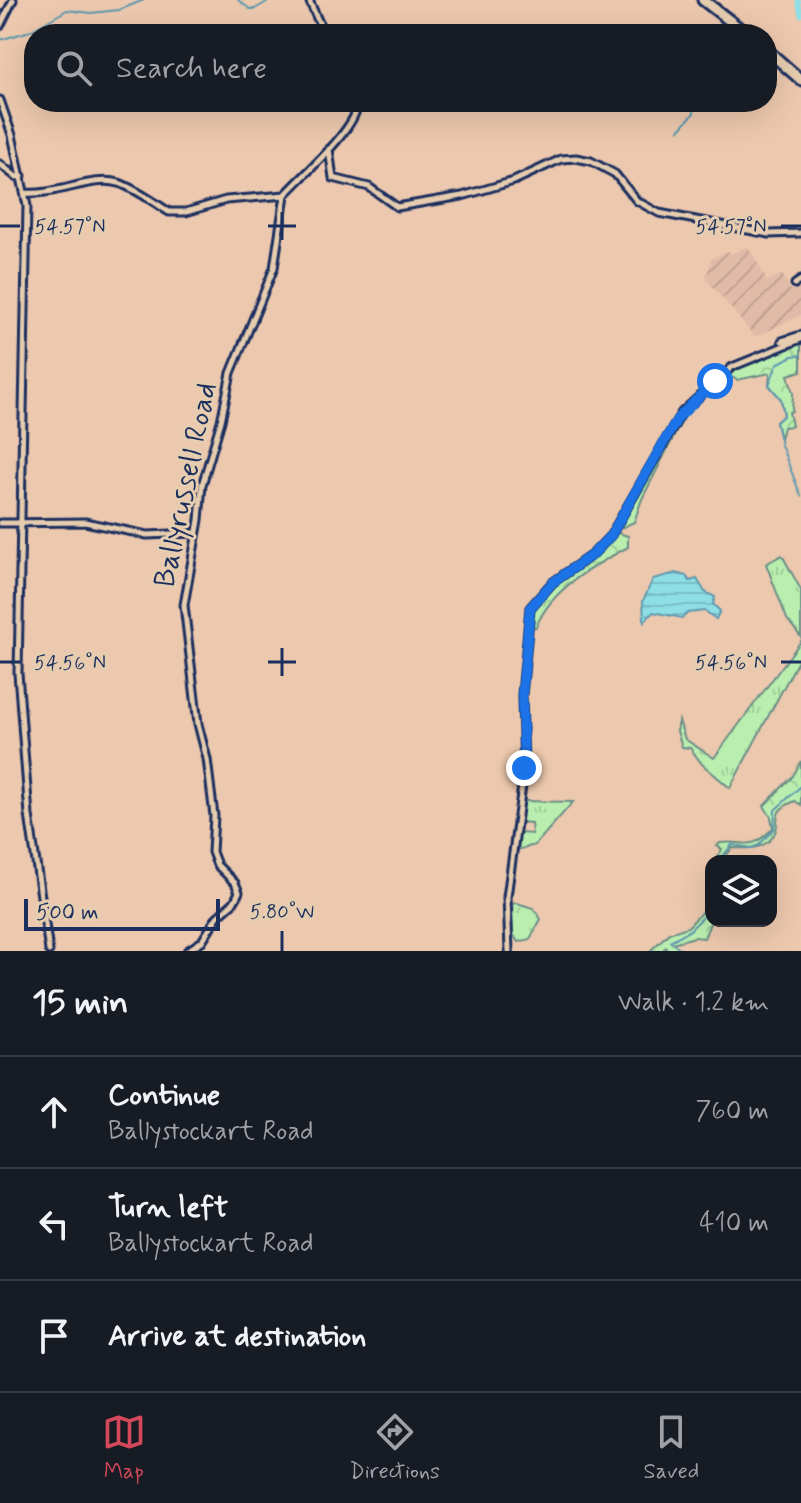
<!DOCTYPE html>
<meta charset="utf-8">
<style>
:root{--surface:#171b24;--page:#242831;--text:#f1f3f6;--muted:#9ea1a6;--line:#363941;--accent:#d1495b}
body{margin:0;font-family:Mynerve,sans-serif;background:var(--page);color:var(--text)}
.controls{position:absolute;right:24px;bottom:24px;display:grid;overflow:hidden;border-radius:16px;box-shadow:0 8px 32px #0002}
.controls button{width:72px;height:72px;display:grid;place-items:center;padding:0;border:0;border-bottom:2px solid var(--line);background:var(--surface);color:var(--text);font:40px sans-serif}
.scale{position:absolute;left:24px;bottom:20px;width:196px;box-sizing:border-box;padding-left:8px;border:4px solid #1b2f5e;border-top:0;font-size:22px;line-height:28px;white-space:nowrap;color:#1b2f5e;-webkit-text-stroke:6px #e7cdaf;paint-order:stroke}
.stop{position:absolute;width:24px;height:24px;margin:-18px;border:6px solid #1a73e8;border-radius:50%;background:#fff}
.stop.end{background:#1a73e8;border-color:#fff;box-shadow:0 2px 8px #0008}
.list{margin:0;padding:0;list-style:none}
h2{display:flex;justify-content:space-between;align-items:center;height:104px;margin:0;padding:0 32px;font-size:34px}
h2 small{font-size:26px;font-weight:400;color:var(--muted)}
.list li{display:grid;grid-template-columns:52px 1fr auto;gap:24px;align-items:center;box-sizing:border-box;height:112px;padding:0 32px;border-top:2px solid var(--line)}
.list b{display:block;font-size:30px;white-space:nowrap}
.list p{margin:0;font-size:26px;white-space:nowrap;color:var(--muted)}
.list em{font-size:26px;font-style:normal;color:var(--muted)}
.icon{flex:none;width:44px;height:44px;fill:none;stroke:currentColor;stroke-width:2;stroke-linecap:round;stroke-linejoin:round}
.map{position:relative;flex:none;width:801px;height:951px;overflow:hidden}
.search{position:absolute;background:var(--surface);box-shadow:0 8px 32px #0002;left:24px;right:24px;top:24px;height:88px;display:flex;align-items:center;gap:20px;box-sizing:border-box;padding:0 28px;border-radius:32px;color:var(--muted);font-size:30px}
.sheet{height:440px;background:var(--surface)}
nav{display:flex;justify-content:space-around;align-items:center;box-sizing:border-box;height:112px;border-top:2px solid var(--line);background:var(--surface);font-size:22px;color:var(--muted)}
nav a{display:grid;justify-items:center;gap:4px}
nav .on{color:var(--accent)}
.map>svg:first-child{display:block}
</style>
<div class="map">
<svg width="801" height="951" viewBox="0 0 801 951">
<defs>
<pattern id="industrial-furrows" width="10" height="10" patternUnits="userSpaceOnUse" patternTransform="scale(2)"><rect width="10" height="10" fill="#e1bba8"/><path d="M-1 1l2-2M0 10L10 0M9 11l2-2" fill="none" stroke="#c0a193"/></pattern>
<pattern id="grass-tufts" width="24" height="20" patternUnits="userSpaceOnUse" patternTransform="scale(2)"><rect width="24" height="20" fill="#baeeaf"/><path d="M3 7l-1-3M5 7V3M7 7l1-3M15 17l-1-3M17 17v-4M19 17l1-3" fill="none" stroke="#9fcc99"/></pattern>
<pattern id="forest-crowns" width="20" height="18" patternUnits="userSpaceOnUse" patternTransform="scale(2)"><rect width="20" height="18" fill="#baeeaf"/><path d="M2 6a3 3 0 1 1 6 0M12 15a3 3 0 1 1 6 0" fill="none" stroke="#9fcc99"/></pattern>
<pattern id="water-rules" width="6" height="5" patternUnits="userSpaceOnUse" patternTransform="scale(2)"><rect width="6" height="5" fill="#8edfe5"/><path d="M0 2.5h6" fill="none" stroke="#7ac0c7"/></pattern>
</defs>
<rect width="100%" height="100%" fill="#ecc8ae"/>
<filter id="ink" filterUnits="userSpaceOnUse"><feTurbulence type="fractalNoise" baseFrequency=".0125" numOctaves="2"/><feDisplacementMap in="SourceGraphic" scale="16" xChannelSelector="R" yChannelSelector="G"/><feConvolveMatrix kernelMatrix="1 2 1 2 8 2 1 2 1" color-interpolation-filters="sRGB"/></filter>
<g filter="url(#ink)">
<path fill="url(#industrial-furrows)" d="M748 246 767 281 782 274 791 291 801 286V315L755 337 706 279 711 259 728 251 731 254Z"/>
<path fill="url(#grass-tufts)" stroke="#6a8e86" stroke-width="2" d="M782 555 801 590V637L787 619 766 564Z
M801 641V655L730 788 702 764 690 748 682 747 677 731 679 721 685 739 714 758Z
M523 801 573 802 535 845 517 850 519 833 532 834 531 823 520 822Z
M517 903 533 908 541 919 530 939 518 942 513 934 511 904Z"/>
<path fill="url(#forest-crowns)" stroke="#6a8e86" stroke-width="2" d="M801 341V371L788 375 793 393 792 411 789 412 792 426 783 427 780 439 776 422 784 415 781 399 769 385 770 373 737 380 725 374 744 363Z
M689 407 642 499 634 522 621 528 618 527 678 419Z
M615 532 628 536V547C593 566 551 589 536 627L527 625C541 572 586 572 615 532Z
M801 761V805L795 801C789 804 782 806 779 812 776 817 778 824 776 830 769 850 749 849 732 848L722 861H716L722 849 717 846 720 843C749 840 748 853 773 828L771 817 764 806 793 776Z
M711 873V921L704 938 695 937 672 943 683 951H668L666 947 662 951H650L669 933 688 927 699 915 705 907Z"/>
<path fill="url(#water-rules)" stroke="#6099af" stroke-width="2" d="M676 573 686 576 690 581 697 579 705 592 715 597 713 604 720 611 716 619 705 611 688 613 682 618 653 612 644 622 643 601 653 579Z"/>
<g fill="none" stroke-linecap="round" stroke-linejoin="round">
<path stroke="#6099af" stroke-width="2" d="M238 0 250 9H255L270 0
M0 40 30 31 67 10 91 13 119 10 144 0
M679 130 694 113 693 102
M801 355 792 356 777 364 769 385 781 399 784 415 776 422 781 445 801 496
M719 861 732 845 752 848 759 845 774 829 775 810 801 786
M683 951 670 941 690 930 709 911 711 880"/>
<path stroke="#8edfe5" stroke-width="5" d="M798 0 801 15"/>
<g stroke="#1b2f5e" stroke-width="11">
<path id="minor" d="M309 0 324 34
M0 26 13 0
M0 100 12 135 27 206 18 673 29 815 49 951
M329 149 333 178 369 187 397 207 462 196 514 181 561 159 576 158 591 161 615 174 637 201 659 213 769 234 801 233
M0 164 16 177 22 176
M25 193C56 196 94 175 119 183 136 189 154 202 169 212H186L226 200 285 195C301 177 361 125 357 102
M795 284 801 280
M782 341 801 335
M0 523 85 522 147 535 195 533
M187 951 202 941 217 917 234 902 239 892 235 883 217 865 212 852 214 816 207 759 198 724 184 605 199 520 202 485 221 421 231 373 274 268 285 195
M509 951 507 897 524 771 522 695 530 608 552 583 593 554 611 535 682 412 732 367 801 339"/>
</g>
<g stroke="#1b2f5e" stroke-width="15">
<path id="highway" d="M703 0 747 34
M767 50 801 80"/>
</g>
<use href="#minor" stroke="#e7cdaf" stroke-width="5"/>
<use href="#highway" stroke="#e7cdaf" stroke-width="9"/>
</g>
</g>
<g fill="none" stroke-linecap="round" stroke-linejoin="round" filter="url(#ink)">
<path stroke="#1a73e8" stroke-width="10" d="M524 768 522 695 530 608 552 583 593 554 611 535 677 419 715 381"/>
</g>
<path fill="none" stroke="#1b2f5e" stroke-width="3" d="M282 212V240M0 226H20M268 226H296M781 226H801M282 648V676M0 662H20M268 662H296M781 662H801M282 931V951"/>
<g text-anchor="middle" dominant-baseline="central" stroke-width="6" stroke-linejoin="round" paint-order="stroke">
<g font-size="30" fill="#1b2f5e" stroke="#e7cdaf">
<text transform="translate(186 485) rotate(-78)">Ballyrussell Road</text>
</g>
</g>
<g font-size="20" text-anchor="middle" fill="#1b2f5e" stroke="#e7cdaf" stroke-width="6" stroke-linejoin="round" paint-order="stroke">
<text x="70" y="233">54.57°N</text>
<text x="731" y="233">54.57°N</text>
<text x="70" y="669">54.56°N</text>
<text x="731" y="669">54.56°N</text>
<text x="282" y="918">5.80°W</text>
</g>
</svg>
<div class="controls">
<button><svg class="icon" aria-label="layers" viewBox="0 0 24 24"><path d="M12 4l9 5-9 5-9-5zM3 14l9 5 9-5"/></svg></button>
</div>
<div class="scale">500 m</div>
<div class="stop" style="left:715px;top:381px"></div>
<div class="stop end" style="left:524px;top:768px"></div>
<div class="search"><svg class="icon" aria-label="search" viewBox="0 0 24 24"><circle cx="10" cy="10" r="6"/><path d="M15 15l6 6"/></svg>Search here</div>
</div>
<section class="sheet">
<h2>15 min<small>Walk · 1.2 km</small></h2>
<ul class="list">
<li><svg class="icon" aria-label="ahead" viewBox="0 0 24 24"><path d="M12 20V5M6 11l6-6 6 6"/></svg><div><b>Continue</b><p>Ballystockart Road</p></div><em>760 m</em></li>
<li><svg class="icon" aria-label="left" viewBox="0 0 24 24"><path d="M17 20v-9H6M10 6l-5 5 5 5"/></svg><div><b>Turn left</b><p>Ballystockart Road</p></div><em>410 m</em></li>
<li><svg class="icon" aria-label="arrive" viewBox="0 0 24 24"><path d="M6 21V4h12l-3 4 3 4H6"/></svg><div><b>Arrive at destination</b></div></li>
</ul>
</section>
<nav>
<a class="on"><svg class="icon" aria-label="map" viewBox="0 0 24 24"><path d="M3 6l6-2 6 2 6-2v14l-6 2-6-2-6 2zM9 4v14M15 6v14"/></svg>Map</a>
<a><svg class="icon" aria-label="directions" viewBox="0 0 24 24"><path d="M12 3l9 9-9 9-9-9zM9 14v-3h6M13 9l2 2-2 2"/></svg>Directions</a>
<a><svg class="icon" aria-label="saved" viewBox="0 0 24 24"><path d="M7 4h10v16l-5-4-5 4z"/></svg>Saved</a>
</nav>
